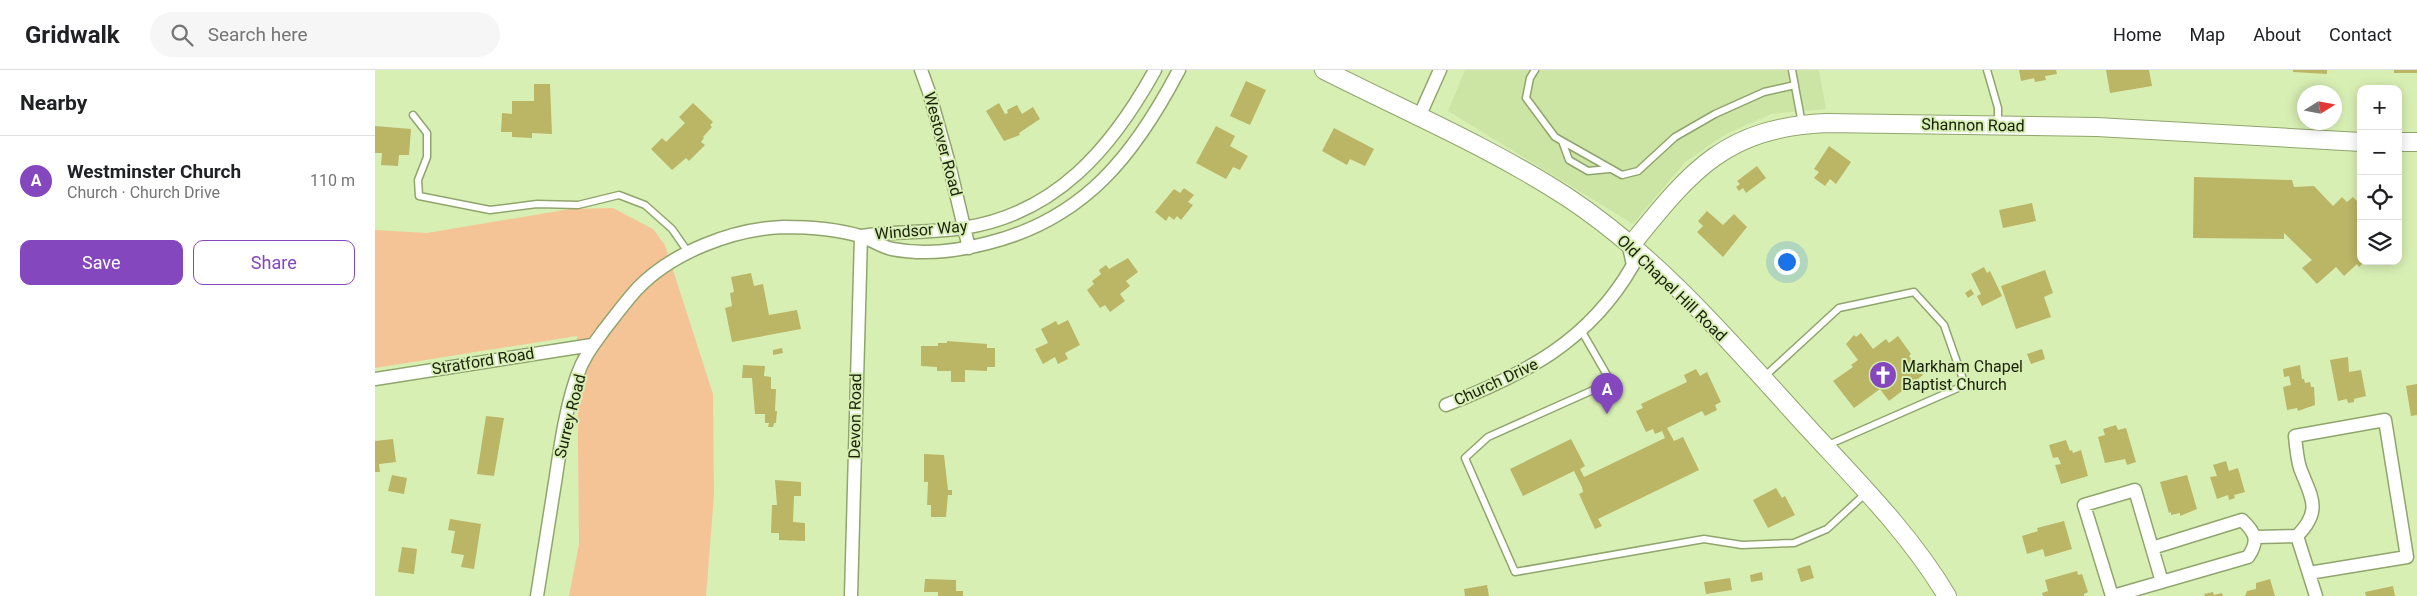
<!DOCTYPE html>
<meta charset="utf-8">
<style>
:root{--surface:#fff;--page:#f6f6f6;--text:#202124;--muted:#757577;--line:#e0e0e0;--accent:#8447bd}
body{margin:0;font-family:Roboto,sans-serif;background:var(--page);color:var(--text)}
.controls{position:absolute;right:15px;top:15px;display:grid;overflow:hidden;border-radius:10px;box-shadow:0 2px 12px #0003}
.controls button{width:45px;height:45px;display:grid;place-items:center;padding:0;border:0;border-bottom:1px solid var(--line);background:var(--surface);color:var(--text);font:25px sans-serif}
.compass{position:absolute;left:1922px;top:15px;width:45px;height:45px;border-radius:50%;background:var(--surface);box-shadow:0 2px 12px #0003;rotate:79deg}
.you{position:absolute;left:1411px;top:191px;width:18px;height:18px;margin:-12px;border:4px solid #fff;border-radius:50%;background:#1a73e8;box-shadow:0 0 0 8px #1a73e833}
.badge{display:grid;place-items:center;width:32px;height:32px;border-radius:50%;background:var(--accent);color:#fff;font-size:16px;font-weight:700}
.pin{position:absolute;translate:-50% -41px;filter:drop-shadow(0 1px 2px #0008)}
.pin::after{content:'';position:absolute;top:26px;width:18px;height:15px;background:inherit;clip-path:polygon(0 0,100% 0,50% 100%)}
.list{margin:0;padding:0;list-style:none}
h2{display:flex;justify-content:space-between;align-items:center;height:65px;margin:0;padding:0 20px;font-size:21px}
h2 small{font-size:16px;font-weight:400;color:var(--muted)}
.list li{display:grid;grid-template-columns:32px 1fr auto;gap:15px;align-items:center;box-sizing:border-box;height:90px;padding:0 20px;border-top:1px solid var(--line)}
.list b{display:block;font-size:19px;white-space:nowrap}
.list p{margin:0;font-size:16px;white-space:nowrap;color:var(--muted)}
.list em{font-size:16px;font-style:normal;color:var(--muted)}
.actions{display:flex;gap:10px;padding:15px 20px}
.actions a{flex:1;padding:11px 0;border:1px solid var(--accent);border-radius:10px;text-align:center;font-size:18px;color:var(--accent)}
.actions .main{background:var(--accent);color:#fff}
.icon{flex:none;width:28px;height:28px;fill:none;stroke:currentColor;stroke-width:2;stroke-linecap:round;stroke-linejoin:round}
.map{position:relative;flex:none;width:2042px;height:526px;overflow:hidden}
header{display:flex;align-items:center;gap:30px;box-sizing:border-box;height:70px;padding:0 25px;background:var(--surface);border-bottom:1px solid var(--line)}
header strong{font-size:24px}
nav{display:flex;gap:28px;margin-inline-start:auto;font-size:18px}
.search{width:350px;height:45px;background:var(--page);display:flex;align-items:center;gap:12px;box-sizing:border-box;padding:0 18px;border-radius:28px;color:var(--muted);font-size:19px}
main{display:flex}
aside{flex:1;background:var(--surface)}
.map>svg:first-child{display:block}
</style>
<header>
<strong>Gridwalk</strong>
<div class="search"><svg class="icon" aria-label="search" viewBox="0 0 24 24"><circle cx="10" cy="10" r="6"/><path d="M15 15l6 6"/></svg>Search here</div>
<nav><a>Home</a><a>Map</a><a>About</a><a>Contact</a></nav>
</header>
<main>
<aside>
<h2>Nearby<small></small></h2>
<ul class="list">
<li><span class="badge">A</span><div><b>Westminster Church</b><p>Church · Church Drive</p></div><em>110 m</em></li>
</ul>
<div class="actions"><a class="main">Save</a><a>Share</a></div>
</aside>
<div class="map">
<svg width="2042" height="526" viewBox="0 0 2042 526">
<rect width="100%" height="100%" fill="#d8efb4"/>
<path fill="#cce5a4" d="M1090 0H1444L1451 39 1396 44 1351 64 1310 92 1258 154 1073 41Z"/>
<path fill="#f5c496" d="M238 138 278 159 290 175 338 324 339 425 331 526H194L204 474 202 266 0 298V160L52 163 195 139Z"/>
<path fill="#bbb566" d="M1644 0H1681L1682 4 1670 6 1671 10 1660 12 1659 8 1646 11Z
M1731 0H1774L1777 16 1735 23Z
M1918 0H1952V4L1918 2Z
M2019 0H2042V3H2019Z
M871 11 891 20 875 55 855 46Z
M159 14H175L177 64 157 63V68L137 67V62H126L127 43 137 44V31H159Z
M318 33 338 52 335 55 337 57 328 67 329 68 326 72 330 75 314 91 311 88 297 100 276 79 287 68 291 72 310 53 304 47Z
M624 33 630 44 633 43 632 40 642 35 647 44 658 37 665 49 644 63 645 65 629 71 611 41Z
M0 56 36 59 34 85H24L23 96 6 95 7 83H0Z
M841 56 860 66 855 76 873 86 865 100 858 97 851 109 821 93Z
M959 58 999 79 990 96 975 89 972 95 947 81Z
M1454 76 1476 92 1461 114 1455 109 1450 116 1439 108 1444 102 1439 99Z
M1382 96 1391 108 1371 123 1368 118 1364 121 1361 117 1365 114 1362 111Z
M1819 107 1917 110 1919 117 1939 116 1958 136 1967 127 1972 132 1978 127 1986 135V191H1990L1984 197 1982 194 1969 206 1961 197 1942 214 1927 198 1937 190 1909 163V169L1818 168Z
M809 118 819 125 813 132 818 135 806 150 802 146 799 150 794 146 791 151 780 142 799 119 805 123Z
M1657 133 1661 151 1628 158 1624 140Z
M1332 141 1348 155 1359 144 1372 157 1348 187 1322 162 1328 156 1323 151Z
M753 188 763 202 751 211 755 216 745 224 750 231 735 242 730 235 725 238 712 220 719 214 717 211 726 204 724 200 731 195 734 199Z
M1609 197 1612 203 1615 201 1627 226 1607 236 1602 226 1606 224 1596 204Z
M1670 200 1678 223 1669 227 1676 247 1641 259 1626 216Z
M376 203 379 216 388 214 394 245 422 240 426 259 357 272 350 238 357 236 355 223 359 222 356 207Z
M1596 219 1599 224 1593 228 1590 223Z
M693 250 705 275 690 283 693 289 683 294 680 287 668 294 660 279 673 273 666 259 681 251 683 255Z
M1486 263 1498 279 1511 269 1514 273 1523 266 1536 284 1534 286 1548 305 1514 331 1505 319 1479 338 1458 311 1478 297 1476 295 1483 290 1471 274 1479 265 1481 267Z
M572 271 612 274V278H620V297H612V301L590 300V312H576V301H562V297L546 296V276H563V273H572Z
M407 278 408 283 398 285V280Z
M1667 279 1670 289 1656 294 1652 284Z
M1973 287 1974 302 1986 300 1991 326 1979 329V332L1973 333 1972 329 1963 331 1955 290Z
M368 295 390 296 389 306 396 307V319H401L400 341H402L401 353H399L398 357H393L394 353H390V344H380L377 308H367Z
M1925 295 1927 309H1929L1930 313 1935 312 1936 317H1939L1940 335 1923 341 1922 338 1912 340 1908 317 1916 315 1914 306 1909 307 1908 299Z
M1321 299 1325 306 1332 302 1346 332 1340 335 1342 340 1330 346 1327 341 1292 358 1299 371 1308 367 1324 400 1223 449 1227 456 1220 459 1204 424 1208 422 1207 417 1199 401 1148 426 1135 399 1196 369 1210 396 1205 399 1209 407 1290 368 1287 361 1280 364 1278 359 1271 362 1261 341 1268 338 1266 334 1312 312 1309 305Z
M2042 314V345L2036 346 2031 316Z
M111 346 129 348 119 406 102 404Z
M1741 355 1743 360 1751 358 1761 392 1752 395 1750 389 1730 393 1723 367 1730 365 1728 359Z
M18 369 21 392 4 394 5 402H0V371Z
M1691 370 1695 381 1697 380 1698 383 1706 380 1713 406 1686 414 1680 395 1686 394 1683 387 1678 388 1674 375Z
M549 384 569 385 573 420H577V425H573L571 447H556V435H552L553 412H549Z
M1851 391 1854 401 1863 398 1870 422 1859 425 1860 428 1854 430 1853 425 1842 429 1835 407 1842 406 1838 395Z
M17 405 32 408 29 424 13 421Z
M1812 405 1822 439 1805 446V443L1796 445V442L1794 443 1785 412Z
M400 410 426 412V426H419L418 452 430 453V471L404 470V463H396L397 435H402Z
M1401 418 1407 428 1410 426 1420 445 1393 458 1378 430Z
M75 449 106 454 99 499 86 497 89 485 76 483 80 461 73 460Z
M1689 451 1697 479 1670 487 1668 479 1652 484 1647 466 1663 461 1662 458Z
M27 477 42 479 39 504 23 502Z
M1435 495 1439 508 1426 512 1422 499Z
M1702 501 1703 505 1707 504 1713 522 1709 524V526H1668L1667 523 1673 521 1670 510Z
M1387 502 1388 510 1376 512 1375 505Z
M1355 508 1357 520 1331 524 1329 512Z
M550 509 581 510V521H588V526H563V522H549Z
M1895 509 1900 526H1870L1872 521 1881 519V513Z
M1112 515 1114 526H1090L1089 519Z
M2018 516 2020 526H1991L1990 522Z
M1838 522 1839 525 1847 523 1848 526H1830L1829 524Z"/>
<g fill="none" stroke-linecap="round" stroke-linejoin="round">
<g stroke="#90a56d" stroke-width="9">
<path id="lane" d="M1160 0 1155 8 1151 28 1180 67 1247 105 1263 101 1300 67 1340 44 1389 22 1420 15
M1417 0 1427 54
M1612 0 1623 38V54
M38 45 52 63V87L43 110 44 126 115 140 162 134 203 135 244 125 270 135 297 159 313 182
M1187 71 1194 90 1213 101 1234 99
M1206 260 1236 312 1113 367 1090 388 1140 502 1329 469 1367 475 1419 473 1452 459 1491 423
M1389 307 1464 238 1539 222 1569 255 1590 315 1453 375"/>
</g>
<g stroke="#90a56d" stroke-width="15">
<path id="street" d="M546 0 554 22 573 90 594 178
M1044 47 1065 0
M486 166C520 161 554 163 588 158 681 144 737 78 780 0
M0 309 217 275
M1071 335C1150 304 1214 272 1258 195L1254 177 1256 175
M1922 466 1941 526
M1881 467 1922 466C1948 440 1936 427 1925 398 1922 388 1921 377 1920 366L2010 350 2032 487 1934 503
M162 526C168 486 175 446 181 406 186 372 191 338 202 306 208 288 218 275 229 260 240 246 251 231 263 218 298 182 358 159 408 157 432 157 462 159 485 166 496 169 506 177 517 179 548 185 583 181 613 173 710 149 760 84 804 0
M476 526 486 166
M1737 526 1709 435 1760 420 1787 512
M1738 526 1873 487C1884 471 1881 463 1867 450L1777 478"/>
</g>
<g stroke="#90a56d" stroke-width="20">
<path id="secondary" d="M949 0C1030 41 1115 77 1192 127 1286 189 1359 277 1435 360 1483 412 1535 464 1572 526
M2023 72H2042
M1256 175C1316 101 1349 58 1451 53L1722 57 1986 72"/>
</g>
<use href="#lane" stroke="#fff" stroke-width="6"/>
<use href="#street" stroke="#fff" stroke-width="12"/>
<use href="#secondary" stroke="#fff" stroke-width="18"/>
</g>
<defs>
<g id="church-disc" transform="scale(1.4375)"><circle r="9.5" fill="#8447bd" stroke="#d8efb4"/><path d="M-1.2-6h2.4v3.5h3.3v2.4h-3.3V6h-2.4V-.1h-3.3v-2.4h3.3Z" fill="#fff"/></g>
</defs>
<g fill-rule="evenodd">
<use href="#church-disc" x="1508" y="305"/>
</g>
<g text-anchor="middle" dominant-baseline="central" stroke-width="4" stroke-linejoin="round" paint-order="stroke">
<g font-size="16" fill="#19200a" stroke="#d8efb4">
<text transform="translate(1598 55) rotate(1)">Shannon Road</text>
<text transform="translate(568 74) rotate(75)">Westover Road</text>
<text transform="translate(546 160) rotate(-5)">Windsor Way</text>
<text transform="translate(1297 218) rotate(44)">Old Chapel Hill Road</text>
<text transform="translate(108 291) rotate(-9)">Stratford Road</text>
<text transform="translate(1121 312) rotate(-25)">Church Drive</text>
<text transform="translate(195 346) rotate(-76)">Surrey Road</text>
<text transform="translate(480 346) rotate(-89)">Devon Road</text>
</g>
<g font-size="16" fill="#19200a" stroke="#d8efb4" text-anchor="start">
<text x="1527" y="296">Markham Chapel<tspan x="1527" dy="18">Baptist Church</tspan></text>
</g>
</g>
</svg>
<div class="controls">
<button>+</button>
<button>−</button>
<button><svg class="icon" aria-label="locate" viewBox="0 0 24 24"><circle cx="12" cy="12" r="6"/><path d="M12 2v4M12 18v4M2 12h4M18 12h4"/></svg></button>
<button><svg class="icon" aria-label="layers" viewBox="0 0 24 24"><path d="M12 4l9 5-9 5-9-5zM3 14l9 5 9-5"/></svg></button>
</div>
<svg class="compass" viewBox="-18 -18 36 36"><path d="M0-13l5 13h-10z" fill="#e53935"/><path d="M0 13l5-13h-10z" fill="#757577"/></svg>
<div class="you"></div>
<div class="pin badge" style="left:1232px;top:344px">A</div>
</div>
</main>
